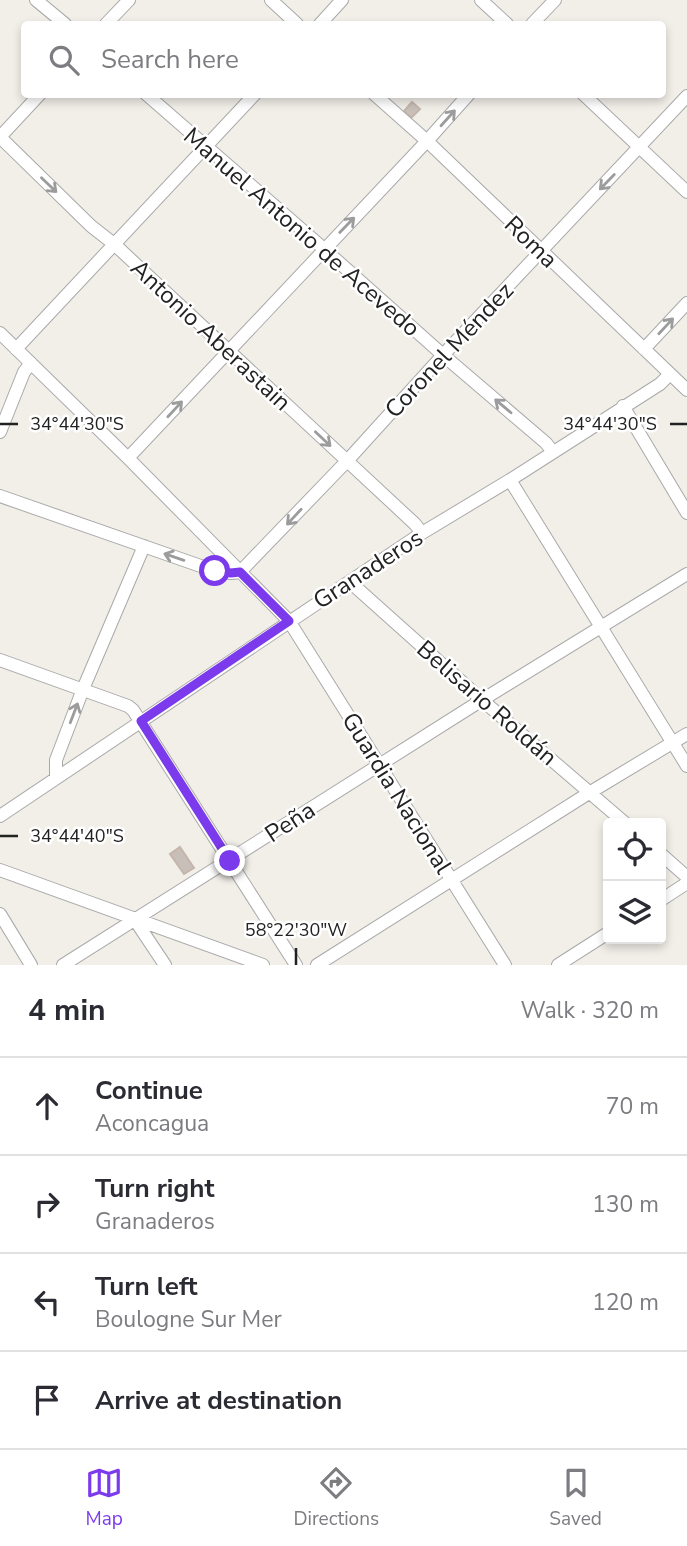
<!DOCTYPE html>
<meta charset="utf-8">
<style>
:root{--surface:#fff;--page:#f2f2f3;--text:#2b2b33;--muted:#7c7c81;--line:#e1e1e2;--accent:#7c3aed}
body{margin:0;font-family:"Nunito Sans",sans-serif;background:var(--page);color:var(--text)}
.controls{position:absolute;right:21px;bottom:21px;display:grid;overflow:hidden;border-radius:7px;box-shadow:0 4px 10px #0003}
.controls button{width:63px;height:63px;display:grid;place-items:center;padding:0;border:0;border-bottom:2px solid var(--line);background:var(--surface);color:var(--text);font:35px sans-serif}
.stop{position:absolute;width:21px;height:21px;margin:-16px;border:5px solid #7c3aed;border-radius:50%;background:#fff}
.stop.end{background:#7c3aed;border-color:#fff;box-shadow:0 2px 7px #0008}
.list{margin:0;padding:0;list-style:none}
h2{display:flex;justify-content:space-between;align-items:center;height:91px;margin:0;padding:0 28px;font-size:30px}
h2 small{font-size:23px;font-weight:400;color:var(--muted)}
.list li{display:grid;grid-template-columns:46px 1fr auto;gap:21px;align-items:center;box-sizing:border-box;height:98px;padding:0 28px;border-top:2px solid var(--line)}
.list b{display:block;font-size:26px;white-space:nowrap}
.list p{margin:0;font-size:23px;white-space:nowrap;color:var(--muted)}
.list em{font-size:23px;font-style:normal;color:var(--muted)}
.icon{flex:none;width:38px;height:38px;fill:none;stroke:currentColor;stroke-width:2;stroke-linecap:round;stroke-linejoin:round}
.map{position:relative;flex:none;width:687px;height:965px;overflow:hidden}
.search{position:absolute;background:var(--surface);box-shadow:0 4px 10px #0003;left:21px;right:21px;top:21px;height:77px;display:flex;align-items:center;gap:18px;box-sizing:border-box;padding:0 24px;border-radius:7px;color:var(--muted);font-size:26px}
.sheet{height:483px;background:var(--surface)}
nav{display:flex;justify-content:space-around;align-items:center;box-sizing:border-box;height:98px;border-top:2px solid var(--line);background:var(--surface);font-size:19px;color:var(--muted)}
nav a{display:grid;justify-items:center;gap:4px}
nav .on{color:var(--accent)}
.map>svg:first-child{display:block}
</style>
<div class="map">
<svg width="687" height="965" viewBox="0 0 687 965">
<rect width="100%" height="100%" fill="#f2efe9"/>
<path fill="#c7bfb8" stroke="#c4b6ab" stroke-width="2" d="M412 102 420 109 411 118 404 111Z
M180 847 194 868 184 874 170 854Z"/>
<g fill="none" stroke-linecap="round" stroke-linejoin="round">
<g stroke="#a9a9a9" stroke-width="14">
<path id="minor" d="M36 0 65 24
M271 0 297 24
M481 0 507 24
M106 24 129 0
M320 24 342 0
M532 24 555 0
M146 94 324 249 443 355 546 443 553 452
M374 94 427 141 687 390
M583 94 687 192
M0 137 91 226 114 244 415 524 422 533
M0 137 40 94
M0 333 128 458 289 621 505 965
M16 349 255 94
M644 349 687 303
M623 406 687 513
M0 432 24 372 31 363
M128 458 427 141 469 94
M510 480 687 766
M0 496 215 571 231 573 240 572 347 461 443 355 687 96
M350 582 482 700 625 823
M0 660 128 706 133 710 296 965
M56 778V760L83 689 144 546
M0 816 422 533 510 480 660 384 670 374
M661 854 687 877
M0 870 263 965
M661 900 687 883
M0 914 31 965
M135 920 165 965
M63 965 482 700 687 574
M317 965 589 793 687 734
M558 965 608 933"/>
</g>
<use href="#minor" stroke="#fff" stroke-width="12"/>
</g>
<defs><path id="oneway-shaft" d="M-6 0H5M1.5-3L5.5 0L1.5 3" fill="none" stroke-width="1.6" stroke-linecap="round" stroke-linejoin="round" transform="scale(1.75)"/></defs>
<g stroke="#9c9c9c">
<use href="#oneway-shaft" transform="translate(448 118) rotate(-48)"/>
<use href="#oneway-shaft" transform="translate(607 182) rotate(134)"/>
<use href="#oneway-shaft" transform="translate(49 185) rotate(44)"/>
<use href="#oneway-shaft" transform="translate(347 225) rotate(-46)"/>
<use href="#oneway-shaft" transform="translate(666 326) rotate(-47)"/>
<use href="#oneway-shaft" transform="translate(503 406) rotate(-140)"/>
<use href="#oneway-shaft" transform="translate(175 409) rotate(-47)"/>
<use href="#oneway-shaft" transform="translate(323 439) rotate(43)"/>
<use href="#oneway-shaft" transform="translate(294 517) rotate(133)"/>
<use href="#oneway-shaft" transform="translate(174 557) rotate(-161)"/>
<use href="#oneway-shaft" transform="translate(74 713) rotate(-69)"/>
</g>
<g fill="none" stroke-linecap="round" stroke-linejoin="round">
<path stroke="#7c3aed" stroke-width="9" d="M215 571 231 573 240 572 289 621 141 721 230 861"/>
</g>
<path fill="none" stroke="#222" stroke-width="2.5" d="M0 424H18M670 424H687M0 836H18M296 948V965"/>
<g text-anchor="middle" dominant-baseline="central" stroke-width="5" stroke-linejoin="round" paint-order="stroke">
<g font-size="24" fill="#222" stroke="#fff">
<text transform="translate(302 232) rotate(41)">Manuel Antonio de Acevedo</text>
<text transform="translate(531 242) rotate(44)">Roma</text>
<text transform="translate(211 335) rotate(43)">Antonio Aberastain</text>
<text transform="translate(449 350) rotate(-47)">Coronel Méndez</text>
<text transform="translate(368 569) rotate(-33)">Granaderos</text>
<text transform="translate(487 703) rotate(41)">Belisario Roldán</text>
<text transform="translate(397 793) rotate(58)">Guardia Nacional</text>
<text transform="translate(290 822) rotate(-33)">Peña</text>
</g>
</g>
<g font-size="18" text-anchor="middle" fill="#222" stroke="#fff" stroke-width="5" stroke-linejoin="round" paint-order="stroke">
<text x="77" y="430">34°44'30"S</text>
<text x="610" y="430">34°44'30"S</text>
<text x="77" y="842">34°44'40"S</text>
<text x="296" y="936">58°22'30"W</text>
</g>
</svg>
<div class="controls">
<button><svg class="icon" aria-label="locate" viewBox="0 0 24 24"><circle cx="12" cy="12" r="6"/><path d="M12 2v4M12 18v4M2 12h4M18 12h4"/></svg></button>
<button><svg class="icon" aria-label="layers" viewBox="0 0 24 24"><path d="M12 4l9 5-9 5-9-5zM3 14l9 5 9-5"/></svg></button>
</div>
<div class="stop" style="left:215px;top:571px"></div>
<div class="stop end" style="left:230px;top:861px"></div>
<div class="search"><svg class="icon" aria-label="search" viewBox="0 0 24 24"><circle cx="10" cy="10" r="6"/><path d="M15 15l6 6"/></svg>Search here</div>
</div>
<section class="sheet">
<h2>4 min<small>Walk · 320 m</small></h2>
<ul class="list">
<li><svg class="icon" aria-label="ahead" viewBox="0 0 24 24"><path d="M12 20V5M6 11l6-6 6 6"/></svg><div><b>Continue</b><p>Aconcagua</p></div><em>70 m</em></li>
<li><svg class="icon" aria-label="right" viewBox="0 0 24 24"><path d="M7 20v-9h11M14 6l5 5-5 5"/></svg><div><b>Turn right</b><p>Granaderos</p></div><em>130 m</em></li>
<li><svg class="icon" aria-label="left" viewBox="0 0 24 24"><path d="M17 20v-9H6M10 6l-5 5 5 5"/></svg><div><b>Turn left</b><p>Boulogne Sur Mer</p></div><em>120 m</em></li>
<li><svg class="icon" aria-label="arrive" viewBox="0 0 24 24"><path d="M6 21V4h12l-3 4 3 4H6"/></svg><div><b>Arrive at destination</b></div></li>
</ul>
</section>
<nav>
<a class="on"><svg class="icon" aria-label="map" viewBox="0 0 24 24"><path d="M3 6l6-2 6 2 6-2v14l-6 2-6-2-6 2zM9 4v14M15 6v14"/></svg>Map</a>
<a><svg class="icon" aria-label="directions" viewBox="0 0 24 24"><path d="M12 3l9 9-9 9-9-9zM9 14v-3h6M13 9l2 2-2 2"/></svg>Directions</a>
<a><svg class="icon" aria-label="saved" viewBox="0 0 24 24"><path d="M7 4h10v16l-5-4-5 4z"/></svg>Saved</a>
</nav>
